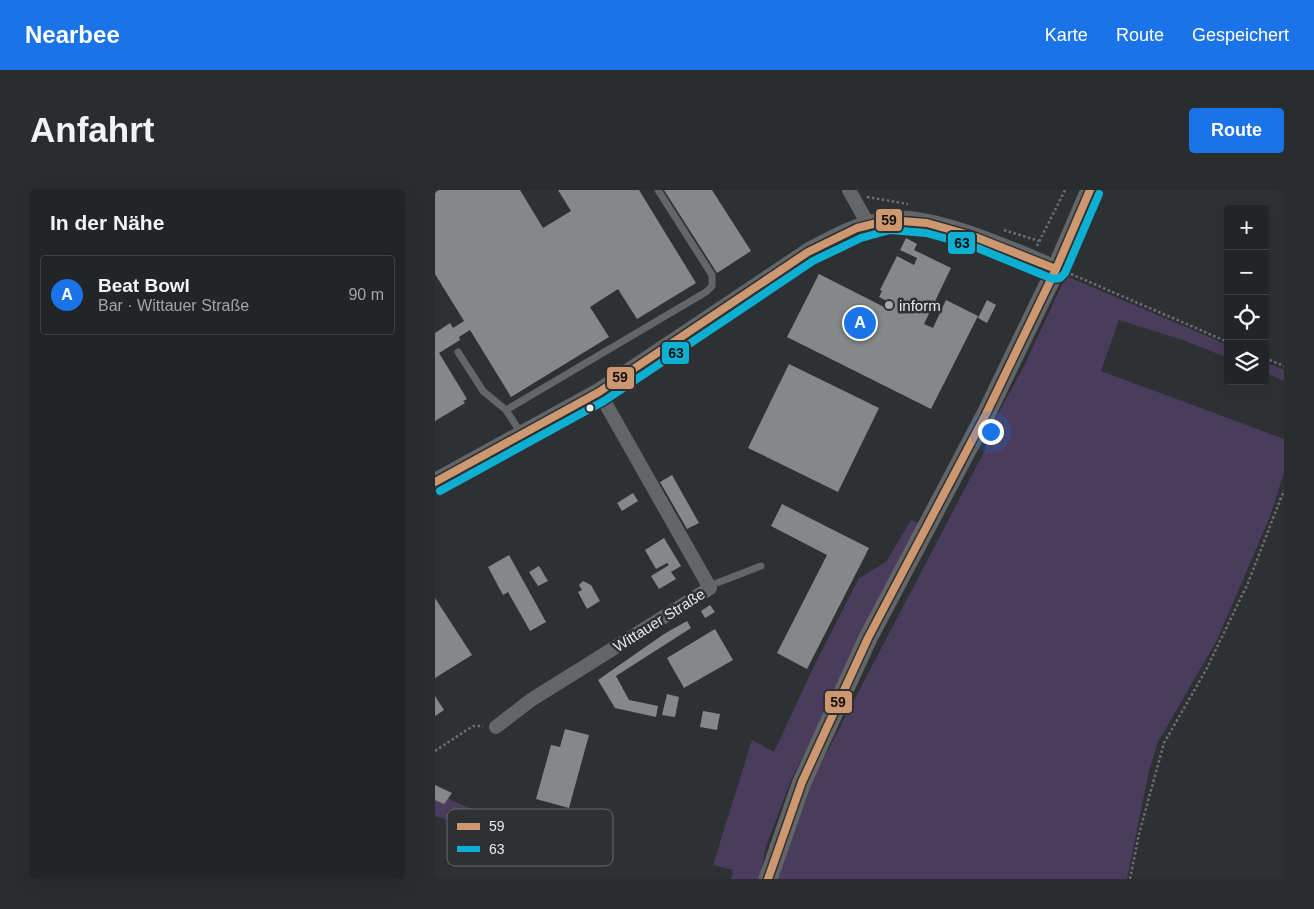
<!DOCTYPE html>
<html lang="de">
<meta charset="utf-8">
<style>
:root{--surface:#222526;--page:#2a2d2e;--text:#f1f3f6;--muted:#a2a5a7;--line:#3f4243;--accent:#1a73e8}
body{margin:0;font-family:Helvetica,sans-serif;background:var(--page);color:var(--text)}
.controls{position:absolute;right:15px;top:15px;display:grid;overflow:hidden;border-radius:5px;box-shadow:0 5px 20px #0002}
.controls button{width:45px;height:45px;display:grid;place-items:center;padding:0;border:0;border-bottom:1px solid var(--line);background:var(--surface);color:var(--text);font:25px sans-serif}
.you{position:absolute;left:555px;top:241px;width:18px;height:18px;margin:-12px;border:4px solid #fff;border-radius:50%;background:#1a73e8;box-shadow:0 0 0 8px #1a73e833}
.badge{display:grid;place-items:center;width:32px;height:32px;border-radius:50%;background:var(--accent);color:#fff;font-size:16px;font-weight:700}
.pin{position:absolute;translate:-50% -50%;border:2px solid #fff;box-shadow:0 1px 5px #0006}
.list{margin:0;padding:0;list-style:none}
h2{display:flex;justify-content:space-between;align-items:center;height:65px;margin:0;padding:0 20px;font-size:21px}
h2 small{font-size:16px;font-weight:400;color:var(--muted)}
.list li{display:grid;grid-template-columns:32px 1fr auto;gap:15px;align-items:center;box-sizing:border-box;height:80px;margin:0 10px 10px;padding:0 10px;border:1px solid var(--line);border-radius:5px}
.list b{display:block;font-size:19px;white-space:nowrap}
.list p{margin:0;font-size:16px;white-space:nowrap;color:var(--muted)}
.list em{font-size:16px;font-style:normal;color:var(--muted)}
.icon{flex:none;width:28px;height:28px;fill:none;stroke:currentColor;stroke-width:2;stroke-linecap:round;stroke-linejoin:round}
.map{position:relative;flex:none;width:849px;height:689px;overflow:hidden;border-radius:5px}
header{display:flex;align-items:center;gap:30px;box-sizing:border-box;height:70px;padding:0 25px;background:var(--accent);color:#fff}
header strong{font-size:24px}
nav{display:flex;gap:28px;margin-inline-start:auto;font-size:18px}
.intro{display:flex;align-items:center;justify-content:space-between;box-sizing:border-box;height:120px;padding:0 30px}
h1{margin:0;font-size:35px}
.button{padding:12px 22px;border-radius:5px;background:var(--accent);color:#fff;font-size:18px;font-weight:700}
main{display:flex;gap:30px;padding:0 30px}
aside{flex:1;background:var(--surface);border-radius:5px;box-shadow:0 5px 20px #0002}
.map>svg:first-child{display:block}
</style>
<header>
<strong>Nearbee</strong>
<nav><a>Karte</a><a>Route</a><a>Gespeichert</a></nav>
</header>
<div class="intro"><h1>Anfahrt</h1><a class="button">Route</a></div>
<main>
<aside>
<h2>In der Nähe<small></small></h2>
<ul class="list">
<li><span class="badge">A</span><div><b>Beat Bowl</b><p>Bar · Wittauer Straße</p></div><em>90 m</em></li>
</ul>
</aside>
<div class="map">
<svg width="849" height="689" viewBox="0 0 849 689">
<rect width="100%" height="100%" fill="#2e3133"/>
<path fill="#4a3c5c" d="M631 86 793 155V168L748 150 684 130 666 181 849 249V283L834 329 781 452 723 552 714 581 692 689H341L346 666 380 585 550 260 552 244 589 176Z
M830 172 849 180V191L830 183Z
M476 330 484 333 356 590 331 657 324 689H296L298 680 278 675 317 550 339 562 379 476 424 388 451 372Z
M0 603C32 616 96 650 129 634L135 648 121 659 86 652 0 626Z"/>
<path fill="#858889" d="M0 0H85L108 38 136 21 123 0H204L261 93 202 129 183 99 155 117 174 147 76 207 35 140 24 147 25 150 4 163 32 209 28 211 30 213 0 231V143L15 133 18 138 29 131 0 84Z
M229 0H277L316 61 282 83Z
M471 48 482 54 479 60 516 78 489 134 498 138 511 110 543 126 496 219 352 147 384 84 451 118 454 112 444 107 447 101 445 100 462 66 479 75 482 68 465 60Z
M552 110 561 115 552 133 543 128Z
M354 174 444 218 403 302 313 258Z
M237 285 264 333 252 339 225 292Z
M198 303 203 311 187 321 182 313Z
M347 314 434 358 372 479 342 463 392 365 336 336Z
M229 348 246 376 236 382 241 389 224 399 216 386 234 375 232 373 221 379 210 360Z
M74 365 111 432 95 441 73 402 68 405 53 377Z
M104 376 113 391 103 396 94 382Z
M148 391 156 395 165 411 152 419 143 402 147 400 144 395Z
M0 408 37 465 0 488Z
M275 415 280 422 270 428 266 421Z
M252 431 256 438 181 486 194 510 223 516 221 527 180 518 163 490 229 444Z
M280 439 298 470 249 498 232 468Z
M232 504 244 507 240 527 227 525Z
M0 506 9 520 0 526Z
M268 521 285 524 282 540 265 537Z
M130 539 154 545 134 618 101 609 116 555 125 557Z
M0 595 17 603 9 614 0 610Z"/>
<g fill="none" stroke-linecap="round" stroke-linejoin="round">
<path stroke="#6c6e6f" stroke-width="2.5" stroke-dasharray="2.5 2.5" stroke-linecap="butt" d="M432 7 473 14
M569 40 604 51
M602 56 630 0
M636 84 793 152
M830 168 849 176
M0 561 38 536H48
M695 689 704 644 729 553 771 480 813 393 849 300"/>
<path stroke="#636566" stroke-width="7" d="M23 162 48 201 71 220 271 102 277 96V85L223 0
M71 220 87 245
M274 396 326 376"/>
<path stroke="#636566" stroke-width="14" d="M414 0 433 34
M61 537 96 510 275 398 164 202"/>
<path stroke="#636566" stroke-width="18" d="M0 292 164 202 373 62C399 48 424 34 454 30 497 24 580 62 621 79"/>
<path stroke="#636566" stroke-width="19" d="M333 689 367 592 433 448 551 224 621 79 655 0"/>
<g stroke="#2d3134" stroke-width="11">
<path id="bus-1" d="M0 292 164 202 373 62 422 38 454 30 492 33 538 46 621 79
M333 689 367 592 433 448 551 224 621 79 655 0"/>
</g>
<g stroke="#2d3134" stroke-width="11">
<path id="bus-2" d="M5 301 169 211 378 71 426 48 455 40 491 43 535 55 618 89 625 88 630 83 664 4"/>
</g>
<use href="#bus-1" stroke="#cd976f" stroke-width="8"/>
<use href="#bus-2" stroke="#0dafd3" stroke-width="8"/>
</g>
<circle fill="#a6a9ab" stroke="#2d3134" stroke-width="2" cx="454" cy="115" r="5"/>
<circle fill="#e7eaec" stroke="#2d3134" stroke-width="2" cx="155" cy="218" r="4.5"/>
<g text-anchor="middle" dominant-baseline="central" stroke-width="5" stroke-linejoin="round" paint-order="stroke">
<g font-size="15" fill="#e7eaec" stroke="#2d3134" text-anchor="start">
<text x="464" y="115">inform</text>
</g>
<g font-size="15" fill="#e7eaec" stroke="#2d3134">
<text transform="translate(224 430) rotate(-32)">Wittauer Straße</text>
</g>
</g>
<rect x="12" y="619" width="166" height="57" rx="8" fill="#2d3134" stroke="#65686b" stroke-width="1"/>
<rect x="22" y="633" width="23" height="7" fill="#cd976f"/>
<rect x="22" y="656" width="23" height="6" fill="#0dafd3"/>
<g font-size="14" fill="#e7eaec">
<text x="54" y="641">59</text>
<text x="54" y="664">63</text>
</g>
<g stroke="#2d3134" stroke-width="2">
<rect x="440" y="18" width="28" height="24" rx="5" fill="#cd976f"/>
<rect x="512" y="41" width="29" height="24" rx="5" fill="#0dafd3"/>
<rect x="226" y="151" width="29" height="24" rx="5" fill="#0dafd3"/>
<rect x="171" y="176" width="29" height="24" rx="5" fill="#cd976f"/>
<rect x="389" y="500" width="29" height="24" rx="5" fill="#cd976f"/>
</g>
<g font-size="14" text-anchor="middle" font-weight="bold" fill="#111">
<text x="454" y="35">59</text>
<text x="527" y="58">63</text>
<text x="241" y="168">63</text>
<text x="185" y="192">59</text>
<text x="403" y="517">59</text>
</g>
</svg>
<div class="controls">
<button>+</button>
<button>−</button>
<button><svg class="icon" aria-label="locate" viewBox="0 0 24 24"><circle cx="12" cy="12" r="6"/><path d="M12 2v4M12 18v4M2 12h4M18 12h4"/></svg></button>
<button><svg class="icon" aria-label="layers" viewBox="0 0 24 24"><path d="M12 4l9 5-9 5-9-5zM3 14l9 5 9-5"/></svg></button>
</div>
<div class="you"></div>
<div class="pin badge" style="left:425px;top:133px">A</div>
</div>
</main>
